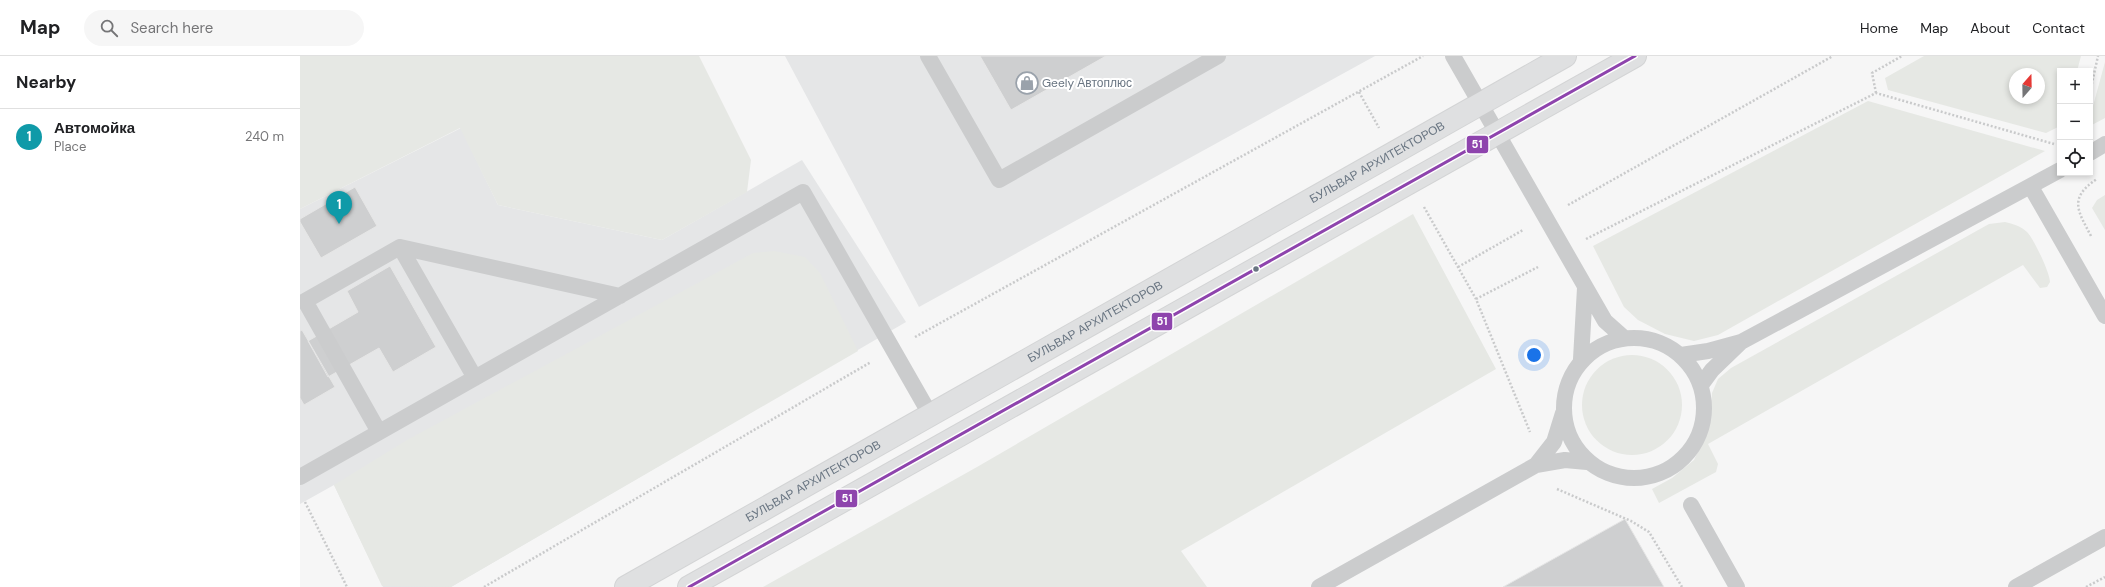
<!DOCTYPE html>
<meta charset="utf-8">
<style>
:root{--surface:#fff;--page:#f6f6f6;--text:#202124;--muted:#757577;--line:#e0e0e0;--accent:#7c3aed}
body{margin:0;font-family:"DM Sans",sans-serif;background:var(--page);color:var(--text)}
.controls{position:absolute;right:12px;top:12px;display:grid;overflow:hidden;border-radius:0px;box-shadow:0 2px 6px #0003}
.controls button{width:36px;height:36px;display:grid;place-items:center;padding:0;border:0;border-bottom:1px solid var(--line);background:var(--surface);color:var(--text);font:20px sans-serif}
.compass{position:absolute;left:1709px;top:12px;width:36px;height:36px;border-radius:50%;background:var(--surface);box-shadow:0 2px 6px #0003;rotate:20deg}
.you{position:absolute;left:1234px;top:299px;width:14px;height:14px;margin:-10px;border:3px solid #fff;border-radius:50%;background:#1a73e8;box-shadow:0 0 0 6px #1a73e833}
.badge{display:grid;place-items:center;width:26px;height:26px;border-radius:50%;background:var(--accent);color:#fff;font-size:13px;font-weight:700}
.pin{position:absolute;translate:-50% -33px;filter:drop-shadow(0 1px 2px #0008)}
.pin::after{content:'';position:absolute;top:21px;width:14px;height:12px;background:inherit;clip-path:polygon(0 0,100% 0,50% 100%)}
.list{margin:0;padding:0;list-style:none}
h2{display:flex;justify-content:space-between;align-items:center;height:52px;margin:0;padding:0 16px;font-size:17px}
h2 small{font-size:13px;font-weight:400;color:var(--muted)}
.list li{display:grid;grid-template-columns:26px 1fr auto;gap:12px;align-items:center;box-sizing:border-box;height:56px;padding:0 16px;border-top:1px solid var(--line)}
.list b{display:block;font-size:15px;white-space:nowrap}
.list p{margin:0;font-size:13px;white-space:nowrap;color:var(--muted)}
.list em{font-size:13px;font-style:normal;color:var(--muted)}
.icon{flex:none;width:22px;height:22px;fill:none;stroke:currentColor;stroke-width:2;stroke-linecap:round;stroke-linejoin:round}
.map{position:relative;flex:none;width:1805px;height:531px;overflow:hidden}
header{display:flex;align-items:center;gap:24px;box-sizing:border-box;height:56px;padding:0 20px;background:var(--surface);border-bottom:1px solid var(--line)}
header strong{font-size:19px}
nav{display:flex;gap:22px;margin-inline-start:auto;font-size:14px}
.search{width:280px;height:36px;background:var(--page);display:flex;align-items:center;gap:10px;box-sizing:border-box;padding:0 14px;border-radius:22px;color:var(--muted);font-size:15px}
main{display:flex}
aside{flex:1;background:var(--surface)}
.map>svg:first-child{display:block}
</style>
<header>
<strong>Map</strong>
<div class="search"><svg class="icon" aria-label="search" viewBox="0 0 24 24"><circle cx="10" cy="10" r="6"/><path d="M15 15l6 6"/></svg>Search here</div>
<nav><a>Home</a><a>Map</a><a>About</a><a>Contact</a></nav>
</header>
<main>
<aside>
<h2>Nearby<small></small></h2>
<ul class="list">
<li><span class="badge" style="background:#0f9aa8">1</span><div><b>Автомойка</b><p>Place</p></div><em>240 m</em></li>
</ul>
</aside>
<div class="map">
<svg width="1805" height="531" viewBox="0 0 1805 531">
<rect width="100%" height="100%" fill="#f6f6f6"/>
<path fill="#e5e6e7" d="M485 0H1075L619 251Z
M161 72 198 149 362 184 502 104 606 266 151 531H83L34 429 0 448V153Z"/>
<path fill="#e6e8e4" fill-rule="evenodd" d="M0 0H399L451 104 447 136 362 184 198 149 160 72 0 153Z
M1624 0H1781L1777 15H1760V70L1746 77 1588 34 1585 22ZM1715 18H1739V42H1715Z
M1805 6V62L1790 70V61Z
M1568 45 1745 95 1418 279 1394 285 1365 278 1338 264 1324 251 1293 190Z
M1805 139V174L1792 152 1797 144Z
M1113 158 1196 313 881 495 907 531H463L677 411Z
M1705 166C1713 168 1721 170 1727 176 1734 183 1750 217 1750 226L1747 231 1740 232 1723 209 1408 388 1418 408 1416 416 1359 447 1352 433 1372 422 1394 404 1409 370 1412 337 1418 323 1431 312 1689 168Z
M474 195 505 201 520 217 558 295 151 531 82 530 34 429 107 384 453 197Z
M1282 349a50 50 0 1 1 100 0a50 50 0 1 1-100 0Z"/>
<path fill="#cecfd0" stroke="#e6e6e6" d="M680 0H806L711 54Z
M55 131 77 170 21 202 0 166V163Z
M90 210 136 291 93 316 79 292 28 321 8 285 58 256 47 235Z
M2 274 35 331 4 349 0 342V275Z
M1325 463 1364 531H1203Z"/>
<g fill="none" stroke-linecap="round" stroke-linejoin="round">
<g stroke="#d3d4d5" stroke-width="24">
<g id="primary">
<path id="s1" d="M326 531 1265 0"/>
<path d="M389 531 1335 0"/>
</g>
</g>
<path stroke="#c9cacb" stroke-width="2.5" stroke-dasharray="2 2" stroke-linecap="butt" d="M1059 36 1079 72
M1790 36 1798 0
M1576 37 1572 17 1602 0
M1268 149 1533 0
M1124 151 1176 243 1230 376
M1791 180C1778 155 1768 142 1797 123
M1286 183 1576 37 1754 88
M1158 211 1223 174
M1176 243 1238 211
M615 281 1123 0
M1257 433 1331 465 1349 476 1382 531
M5 446 47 531
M184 531 571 306
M1786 531 1805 521"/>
<path stroke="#cbcccd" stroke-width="16" d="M628 0 699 124 918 0
M1153 0 1305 265 1323 281
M1790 97 1805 88
M1731 131 1805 260
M100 191 320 240
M1264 352a70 70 0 1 1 140 0a70 70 0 1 1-140 0Z
M1381 299 1408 295 1441 286 1760 114
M1281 303 1285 232
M1401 329 1412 314 1440 287
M79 376 5 245 100 191 175 322
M1236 409 1254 386 1263 357
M0 421 503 136 631 360
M1391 449 1437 531
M1019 531 1236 409 1265 404 1287 406
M1716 531 1805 481"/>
<use href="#primary" stroke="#dfe0e1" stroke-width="22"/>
<g stroke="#fff" stroke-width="6">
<path id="bus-1" d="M389 531 1335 0"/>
</g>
<use href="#bus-1" stroke="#8e44ad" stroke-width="3"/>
</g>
<defs>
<g id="shop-ring" transform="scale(1.15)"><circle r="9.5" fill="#fff" stroke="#9aa2ab" stroke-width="1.5"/><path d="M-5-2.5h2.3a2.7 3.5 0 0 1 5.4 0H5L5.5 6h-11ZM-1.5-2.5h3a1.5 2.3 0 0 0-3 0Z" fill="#9aa2ab"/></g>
</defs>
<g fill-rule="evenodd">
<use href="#shop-ring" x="727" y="27"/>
</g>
<circle fill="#697582" stroke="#fff" stroke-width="1.5" cx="956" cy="213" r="3.5"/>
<g text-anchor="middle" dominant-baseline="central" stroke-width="4" stroke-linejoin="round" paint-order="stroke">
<g font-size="12" fill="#697582" stroke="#fff" text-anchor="start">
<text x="742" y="27">Geely Автоплюс</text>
</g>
<g font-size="12" fill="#697582" stroke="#fff">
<text stroke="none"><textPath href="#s1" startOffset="863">БУЛЬВАР АРХИТЕКТОРОВ</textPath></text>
<text stroke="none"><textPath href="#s1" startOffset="539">БУЛЬВАР АРХИТЕКТОРОВ</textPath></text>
<text stroke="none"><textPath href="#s1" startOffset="215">БУЛЬВАР АРХИТЕКТОРОВ</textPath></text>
</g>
</g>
<g stroke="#fff" stroke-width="1.5">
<rect x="1166" y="79" width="23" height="19" rx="4" fill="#8e44ad"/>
<rect x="851" y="256" width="22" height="19" rx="4" fill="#8e44ad"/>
<rect x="535" y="433" width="23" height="19" rx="4" fill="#8e44ad"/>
</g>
<g font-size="11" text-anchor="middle" font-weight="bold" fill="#fff">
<text x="1177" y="92">51</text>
<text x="862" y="269">51</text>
<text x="547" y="446">51</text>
</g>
</svg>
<div class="controls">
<button>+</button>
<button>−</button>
<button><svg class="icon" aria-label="locate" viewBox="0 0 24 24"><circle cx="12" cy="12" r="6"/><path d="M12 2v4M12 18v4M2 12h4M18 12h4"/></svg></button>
</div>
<svg class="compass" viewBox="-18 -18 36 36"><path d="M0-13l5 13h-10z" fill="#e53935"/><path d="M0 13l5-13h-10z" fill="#757577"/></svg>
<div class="you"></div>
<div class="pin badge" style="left:39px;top:168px;background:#0f9aa8">1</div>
</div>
</main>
